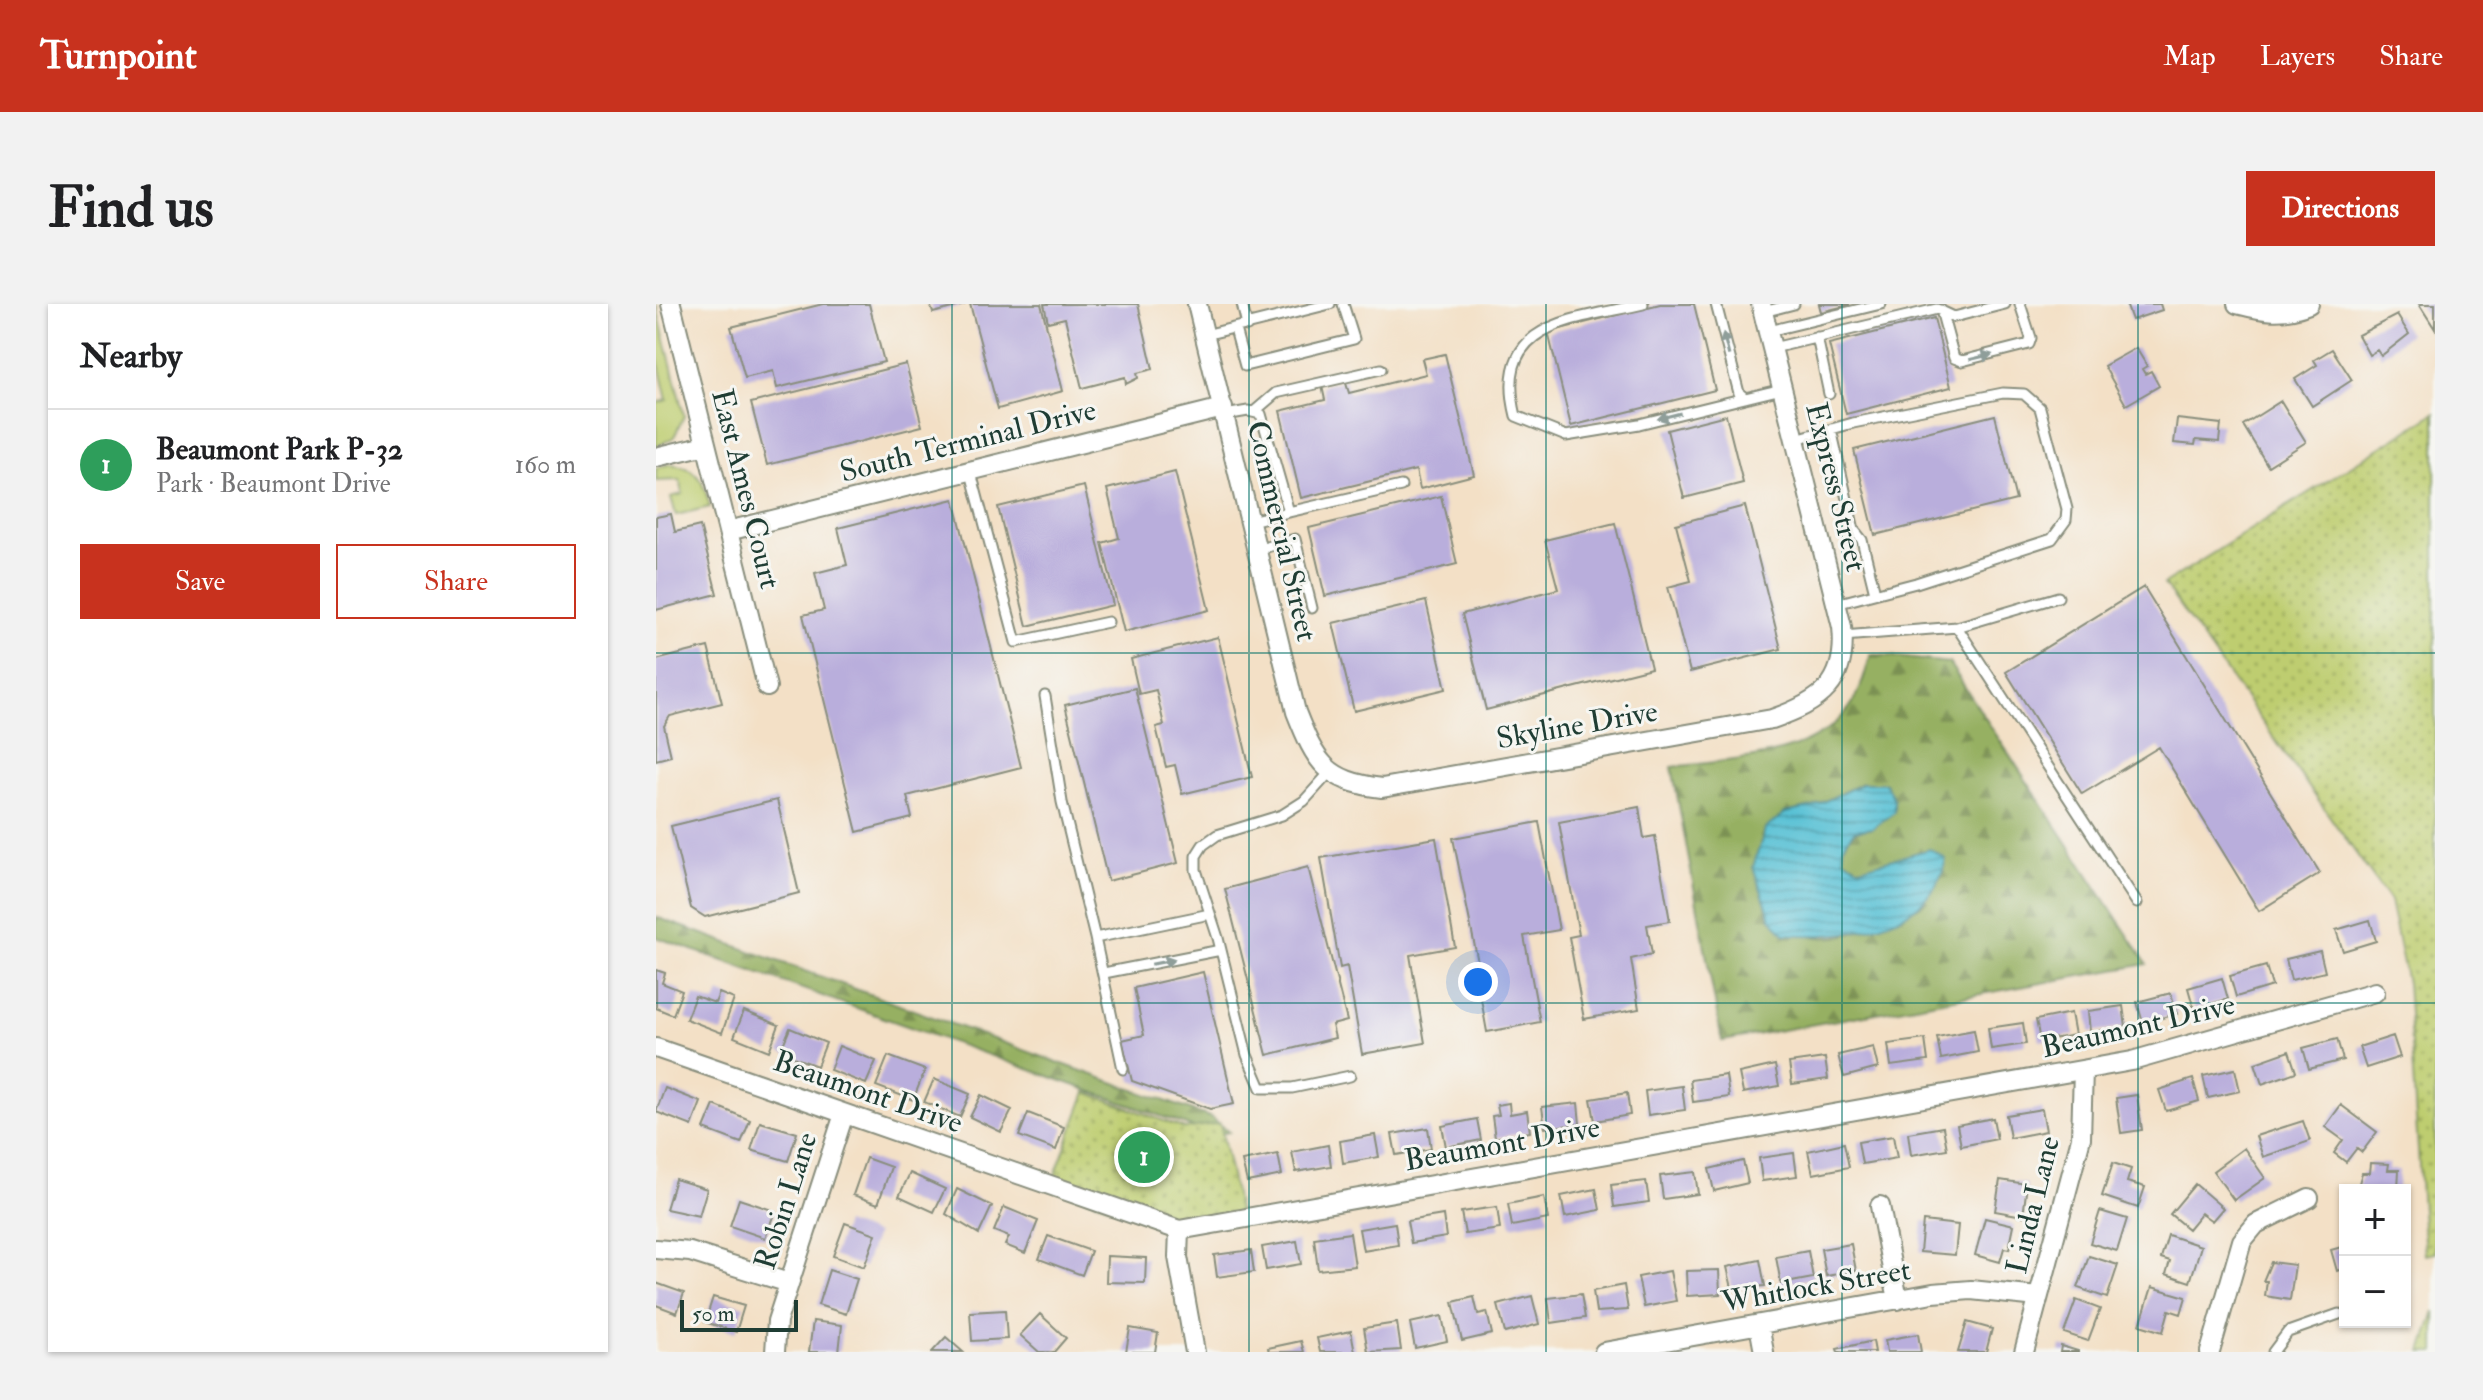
<!DOCTYPE html>
<meta charset="utf-8">
<style>
:root{--surface:#fff;--page:#f2f2f2;--text:#202124;--muted:#757577;--line:#e0e0e0;--accent:#c8321e}
body{margin:0;font-family:"IM FELL Double Pica",serif;background:var(--page);color:var(--text)}
.controls{position:absolute;right:24px;bottom:24px;display:grid;overflow:hidden;border-radius:0px;box-shadow:0 2px 6px #0004}
.controls button{width:72px;height:72px;display:grid;place-items:center;padding:0;border:0;border-bottom:2px solid var(--line);background:var(--surface);color:var(--text);font:40px sans-serif}
.scale{position:absolute;left:24px;bottom:20px;width:118px;box-sizing:border-box;padding-left:8px;border:4px solid #1f3d34;border-top:0;font-size:22px;line-height:28px;white-space:nowrap;color:#1f3d34;-webkit-text-stroke:6px #f6f6f2;paint-order:stroke}
.you{position:absolute;left:822px;top:678px;width:28px;height:28px;margin:-20px;border:6px solid #fff;border-radius:50%;background:#1a73e8;box-shadow:0 0 0 12px #1a73e833}
.badge{display:grid;place-items:center;width:52px;height:52px;border-radius:50%;background:var(--accent);color:#fff;font-size:26px;font-weight:700}
.pin{position:absolute;translate:-50% -50%;border:4px solid #fff;box-shadow:0 2px 8px #0006}
.list{margin:0;padding:0;list-style:none}
h2{display:flex;justify-content:space-between;align-items:center;height:104px;margin:0;padding:0 32px;font-size:34px}
h2 small{font-size:26px;font-weight:400;color:var(--muted)}
.list li{display:grid;grid-template-columns:52px 1fr auto;gap:24px;align-items:center;box-sizing:border-box;height:112px;padding:0 32px;border-top:2px solid var(--line)}
.list b{display:block;font-size:30px;white-space:nowrap}
.list p{margin:0;font-size:26px;white-space:nowrap;color:var(--muted)}
.list em{font-size:26px;font-style:normal;color:var(--muted)}
.actions{display:flex;gap:16px;padding:24px 32px}
.actions a{flex:1;padding:18px 0;border:2px solid var(--accent);border-radius:0px;text-align:center;font-size:28px;color:var(--accent)}
.actions .main{background:var(--accent);color:#fff}
.map{position:relative;flex:none;width:1779px;height:1048px;overflow:hidden;border-radius:0px}
header{display:flex;align-items:center;gap:48px;box-sizing:border-box;height:112px;padding:0 40px;background:var(--accent);color:#fff}
header strong{font-size:38px}
nav{display:flex;gap:44px;margin-inline-start:auto;font-size:28px}
.intro{display:flex;align-items:center;justify-content:space-between;box-sizing:border-box;height:192px;padding:0 48px}
h1{margin:0;font-size:56px}
.button{padding:20px 36px;border-radius:0px;background:var(--accent);color:#fff;font-size:28px;font-weight:700}
main{display:flex;gap:48px;padding:0 48px}
aside{flex:1;background:var(--surface);border-radius:0px;box-shadow:0 2px 6px #0004}
.map>svg:first-child{display:block}
</style>
<header>
<strong>Turnpoint</strong>
<nav><a>Map</a><a>Layers</a><a>Share</a></nav>
</header>
<div class="intro"><h1>Find us</h1><a class="button">Directions</a></div>
<main>
<aside>
<h2>Nearby<small></small></h2>
<ul class="list">
<li><span class="badge" style="background:#2e9e5b">1</span><div><b>Beaumont Park P-32</b><p>Park · Beaumont Drive</p></div><em>160 m</em></li>
</ul>
<div class="actions"><a class="main">Save</a><a>Share</a></div>
</aside>
<div class="map">
<svg width="1779" height="1048" viewBox="0 0 1779 1048">
<defs>
<pattern id="forest-firs" width="22" height="20" patternUnits="userSpaceOnUse" patternTransform="scale(2)"><rect width="22" height="20" fill="#96b062"/><path d="M5 1l3.5 6h-7zM16 11l3.5 6h-7z" fill="#7a9052"/></pattern>
<pattern id="park-dots" width="8" height="8" patternUnits="userSpaceOnUse" patternTransform="scale(2)"><rect width="8" height="8" fill="#becd6f"/><path d="M2 2h.1M6 6h.1" fill="none" stroke="#9aa85c" stroke-width="1.8" stroke-linecap="round"/></pattern>
<pattern id="water-rules" width="6" height="5" patternUnits="userSpaceOnUse" patternTransform="scale(2)"><rect width="6" height="5" fill="#58c1d5"/><path d="M0 2.5h6" fill="none" stroke="#489eae"/></pattern>
</defs>
<rect width="100%" height="100%" fill="#f6f6f2"/>
<filter id="ink" filterUnits="userSpaceOnUse"><feTurbulence type="fractalNoise" baseFrequency=".0125" numOctaves="2"/><feDisplacementMap in="SourceGraphic" scale="16" xChannelSelector="R" yChannelSelector="G"/><feConvolveMatrix kernelMatrix="1 2 1 2 8 2 1 2 1" color-interpolation-filters="sRGB"/></filter>
<filter id="wash" filterUnits="userSpaceOnUse"><feTurbulence type="fractalNoise" baseFrequency=".006" numOctaves="4" result="noise"/><feDisplacementMap in="SourceGraphic" scale="32" xChannelSelector="R" yChannelSelector="G"/><feGaussianBlur stdDeviation="1.8" result="paint"/><feColorMatrix in="noise" values="0 0 0 0 0 0 0 0 0 0 0 0 0 0 0 0 0 1.4 0 .05"/><feComposite in="paint" operator="in"/></filter>
<g filter="url(#wash)">
<rect width="100%" height="100%" fill="#f3e0c6"/>
<path fill="#becd6f" stroke="#6e8552" stroke-width="2" d="M0 0 28 112 18 133 0 143V99L11 96 0 48Z
M14 160C42 162 48 179 54 203L20 211 15 193 27 190 24 176 0 177V164Z"/>
<path fill="url(#forest-firs)" stroke="#5a764b" stroke-width="2" fill-rule="evenodd" d="M1215 350 1293 359 1491 660 1066 737 1016 463C1077 455 1162 456 1198 397 1206 384 1210 365 1215 350ZM1206 479H1229L1217 524 1198 527 1187 543V555L1204 565 1238 557 1271 597C1250 612 1188 637 1163 633 1147 631 1130 620 1115 614L1097 563 1129 509 1157 503Z
M0 613 556 814 573 828 558 831 0 633Z"/>
<path fill="url(#park-dots)" stroke="#6e8552" stroke-width="2" d="M1779 109V949L1769 951 1751 679 1734 597 1508 280Z
M430 788 529 825 564 819 584 915 523 926 395 882Z
M1779 1007V1048H1766Z"/>
<path fill="url(#water-rules)" stroke="#3c7f84" stroke-width="2" d="M1207 479H1229L1238 495V508L1217 524 1198 527 1187 543 1188 555 1204 564 1274 545 1290 555C1278 624 1186 636 1128 630L1115 614 1097 563 1109 525 1129 509 1157 503Z"/>
<g id="blocks">
<path fill="#b9aedc" d="M167 0H213L228 58 121 84 117 67 89 74 75 23Z
M274 0H308V1L277 9Z
M314 0H385L407 87 342 105Z
M388 0H482L497 65 481 69 482 74 470 80 469 73 426 84 409 14 392 18Z
M1004 0H1038L1059 86 915 122 892 28Z
M1163 0H1193V1L1165 8Z
M1470 0H1504L1506 6 1476 16Z
M1763 0H1779V25Z
M1741 11 1753 30 1725 52 1721 46 1713 51 1702 31Z
M1278 14 1295 83 1190 110 1173 40Z
M1480 44 1491 62 1486 65 1489 70 1495 67 1503 82 1470 101 1448 62Z
M1676 45 1696 76 1656 102 1639 75 1661 61 1658 56Z
M789 50 818 171 764 185 760 166 645 194 624 107 669 96 666 82 689 76 693 89 770 70 766 55Z
M250 60 266 122 111 161 95 99Z
M1625 97 1650 138 1612 162 1587 121Z
M1070 111 1087 179 1028 194 1011 126Z
M1339 111 1360 196 1219 231 1198 146Z
M1521 115 1565 120 1563 138 1540 136 1539 141 1518 139Z
M519 168 553 306 468 328 446 239 463 234 451 185Z
M428 182 457 301 371 322 342 203Z
M785 192 801 260 669 292 653 224Z
M298 195 365 463 251 492 256 514 201 528 147 311 168 306 159 269 191 261 182 224Z
M1089 202 1125 345 1034 368 1012 283 1035 277 1020 220Z
M15 210 19 228 44 222 61 290 0 306V213Z
M959 219 995 364 830 406 806 310 902 285 889 236Z
M1488 283 1664 569 1603 607 1503 443 1426 490 1350 368Z
M770 297 790 385 698 407 677 319Z
M562 333 596 473 526 490 519 461 510 463 500 423 508 421 500 386 483 390 475 355Z
M52 343 66 399 14 412 8 422 15 452 0 456V356Z
M479 384 522 559 452 577 409 401Z
M121 496 143 589 49 613 35 604 15 522Z
M983 503 988 534 999 532 1014 617 991 621 996 650 975 655 983 705 928 715 913 633 923 631 903 518Z
M883 518 903 626 868 632 884 718 831 728 824 689 828 688 797 534Z
M780 534 799 643 754 651 769 739 706 750 691 662 684 664 665 554Z
M652 563 691 717 676 721 679 734 611 751 569 585Z
M1714 616 1720 637 1687 647 1680 626Z
M1664 647 1669 668 1635 676 1630 655Z
M1610 662 1616 682 1580 693 1574 672Z
M0 666 9 669 6 679 26 687 17 711 0 704Z
M547 668 578 800 554 805 476 777 466 736 488 731 478 684Z
M1566 674 1572 695 1538 705 1532 684Z
M63 689 78 695 66 729 30 715 39 692 59 699Z
M1515 689 1521 710 1487 719 1481 698Z
M1467 702 1470 723 1434 728 1432 707Z
M88 707 123 721 113 747 78 733Z
M1415 709 1419 731 1384 737 1380 716Z
M1367 719 1370 740 1335 745 1332 724Z
M134 724 170 739 161 762 124 748Z
M1318 726 1322 748 1285 755 1281 733Z
M1737 732 1744 753 1710 764 1703 743Z
M1269 735 1272 757 1235 762 1232 740Z
M1681 735 1687 756 1653 765 1647 744Z
M183 742 220 757 210 780 174 766Z
M1217 743 1222 764 1188 773 1182 751Z
M1633 747 1640 768 1606 780 1599 759Z
M232 752 269 766 257 796 220 782Z
M1169 754 1172 775 1136 780 1133 759Z
M1119 761 1123 782 1087 789 1083 769Z
M1579 765 1584 787 1552 794 1547 772Z
M1070 771 1073 793 1037 798 1034 776Z
M278 775 314 790 304 813 268 798Z
M1537 775 1543 797 1510 807 1503 786Z
M1026 782 1029 806 992 811 989 787Z
M9 784 45 798 36 822 0 808Z
M971 789 974 811 939 817 935 795Z
M325 791 356 806 345 828 314 813Z
M1481 791 1486 826 1465 829 1460 794Z
M853 799 854 810 871 807 874 828 839 834 836 812 843 811 841 801Z
M922 799 924 820 889 824 886 803Z
M58 801 94 816 85 839 48 825Z
M1685 801 1721 828 1706 848 1701 844 1690 858 1678 849 1687 836 1669 823Z
M1386 805 1390 827 1354 834 1350 811Z
M372 809 408 823 400 846 363 832Z
M1337 814 1341 835 1305 842 1301 821Z
M821 815 825 836 790 843 786 822Z
M1647 817 1654 837 1607 853 1600 832Z
M104 818 141 829 132 857 95 846Z
M1287 823 1291 845 1255 851 1252 829Z
M772 824 775 845 740 851 736 830Z
M719 831 723 853 687 859 684 837Z
M1237 832 1241 854 1206 860 1202 838Z
M1188 839 1193 863 1157 870 1152 847Z
M672 841 675 862 640 868 636 848Z
M1588 844 1609 874 1578 896 1557 867Z
M1138 849 1141 872 1106 877 1103 854Z
M622 850 626 871 591 878 586 857Z
M210 854 235 863 222 900 197 891Z
M1087 857 1092 879 1058 887 1053 865Z
M1457 859 1475 865 1471 878 1489 883 1482 904 1446 892Z
M1714 859 1733 860 1732 866H1743L1742 885 1701 886 1706 869H1713Z
M1039 868 1042 890 1007 895 1004 872Z
M254 869 289 885 278 908 243 892Z
M19 875 51 885 43 912 10 905Z
M1344 876 1371 880 1367 912 1339 907Z
M990 877 993 898 958 903 955 881Z
M1539 880 1567 904 1556 917 1545 909 1532 925 1514 910Z
M301 885 336 902 323 930 290 910Z
M940 885 944 906 909 913 905 892Z
M888 893 892 915 856 922 852 900Z
M83 895 119 907 109 934 74 922Z
M348 903 382 917 369 949 349 941 353 933 338 927Z
M841 903 844 925 809 930 805 908Z
M1444 907 1471 915 1461 947 1434 939Z
M787 911 790 933 755 939 751 917Z
M1329 914 1358 921 1353 945 1348 944 1344 958 1319 951Z
M1267 917 1302 921 1299 951 1264 948Z
M189 919 220 930 208 963 177 952Z
M739 919 742 941 707 947 703 925Z
M694 929 699 962 662 966 658 934Z
M1512 931 1545 942 1534 978 1510 970 1514 957 1505 954Z
M392 932 435 947 426 971 383 955Z
M641 937 645 960 610 966 606 943Z
M1195 940 1200 967 1170 972 1165 945Z
M1689 942V964L1681 967 1675 946Z
M595 946 598 968 561 973 558 951Z
M1152 947 1157 974 1125 980 1120 953Z
M451 952 490 954 489 979 450 978Z
M1433 952 1462 961 1451 994 1422 984Z
M1104 956 1109 982 1076 984 1071 963Z
M1615 958 1639 961 1634 996 1609 992 1611 977H1607Z
M173 966 201 975 190 1010 162 1001Z
M1063 966 1064 990 1031 992 1030 967Z
M1014 967 1020 997 988 1003 982 973Z
M0 979 28 989 21 1009 0 1001Z
M968 981 972 1006 940 1008 937 987Z
M1496 983 1530 993 1525 1010 1513 1006 1507 1028 1484 1021Z
M925 990 929 1014 895 1019 892 994Z
M876 992 883 1020 849 1029 842 1001Z
M57 993 88 1002 80 1028 49 1018Z
M818 993 822 1010 831 1008 836 1030 806 1037 797 998Z
M1420 996 1444 1005 1432 1037 1408 1029Z
M349 1006 351 1035 316 1037 314 1008Z
M384 1010 410 1034 398 1048H383L364 1031Z
M786 1012 791 1037 759 1044 754 1019Z
M157 1017 186 1021 183 1048H153Z
M1311 1018 1336 1025 1330 1048H1302Z
M741 1019 745 1046 712 1048 708 1024Z
M474 1024 502 1029 499 1048H470Z
M695 1027 699 1048H664L661 1034Z
M1262 1030 1265 1048H1231L1229 1036Z
M290 1033 307 1048H276Z
M645 1037 648 1048H613L612 1044Z
M1217 1037 1219 1048H1182L1181 1045Z
M1405 1042 1422 1047V1048H1404Z"/>
</g>
</g>
<g filter="url(#ink)">
<use href="#blocks" fill-opacity="0" stroke="#898e7d" stroke-width="2"/>
<g fill="none" stroke-linecap="round" stroke-linejoin="round">
<g stroke="#898e7d" stroke-width="13">
<path id="service" d="M586 0 591 22
M987 0C919 16 836 16 860 112L910 132 983 120 1089 94
M1060 0 1083 89 1089 94 1126 85
M1285 6 1298 54 1306 57 1373 40 1375 34 1364 0
M1107 8 1138 0
M579 25 589 62 698 35 687 0
M1113 27 1225 0
M549 31 674 0
M1161 33 1173 90
M1117 44 1281 5 1298 13 1349 0
M599 107 620 89 725 65
M569 111 592 107 605 110 633 208
M1175 125 1198 226 1206 236 1219 289
M1140 135 1197 119 1347 89 1368 90 1384 104 1411 205 1410 216 1396 235 1260 279 1180 300
M314 165 360 338 452 318
M594 217 745 182
M600 246 639 235 656 304
M1301 323 1402 293
M1187 332 1301 323 1481 599
M389 392 406 498 439 634 554 610
M674 468 648 497 626 511 561 531 547 541 540 552V566L562 634 591 751 605 784H636L694 772
M439 634 467 765
M448 669 565 646
M1617 1048 1632 1028 1683 1010"/>
</g>
<g stroke="#898e7d" stroke-width="22">
<path id="minor" d="M15 0 111 383
M541 0 640 408C660 459 670 477 726 484L1116 415C1165 398 1192 379 1186 323L1105 0
M1581 0C1608 7 1626 11 1653 0
M0 153 50 141
M72 227 567 104
M0 744 523 926 1476 757 1719 688
M1224 902 1242 996
M523 926 522 953 539 1048
M0 945 34 948 133 979
M1103 1021 1108 1048
M119 1048 121 1017 188 810
M948 1048 1277 989 1315 986 1382 993
M1368 1048 1425 834 1427 766
M1554 1048 1586 937 1600 920 1653 894"/>
</g>
<use href="#service" stroke="#fff" stroke-width="9"/>
<use href="#minor" stroke="#fff" stroke-width="18"/>
</g>
<defs><path id="oneway-solid" d="M-6-.8H1V-3.2L6.5 0L1 3.2V.8H-6Z" transform="scale(2)"/></defs>
<g fill="#8f9e9a">
<use href="#oneway-solid" transform="translate(1070 40) rotate(-104)"/>
<use href="#oneway-solid" transform="translate(1325 53) rotate(-13)"/>
<use href="#oneway-solid" transform="translate(1013 112) rotate(166)"/>
<use href="#oneway-solid" transform="translate(507 658) rotate(-11)"/>
</g>
</g>
<path fill="none" stroke="#0f766e" stroke-width="2" stroke-opacity="0.55" d="M296 0V1048M593 0V1048M890 0V1048M1186 0V1048M1482 0V1048M0 349H1779M0 699H1779"/>
<g text-anchor="middle" dominant-baseline="central" stroke-width="6" stroke-linejoin="round" paint-order="stroke">
<g font-size="30" fill="#1f3d34" stroke="#f6f6f2">
<text transform="translate(312 137) rotate(-14)">South Terminal Drive</text>
<text transform="translate(1180 183) rotate(76)">Express Street</text>
<text transform="translate(90 185) rotate(76)">East Ames Court</text>
<text transform="translate(626 227) rotate(77)">Commercial Street</text>
<text transform="translate(921 421) rotate(-10)">Skyline Drive</text>
<text transform="translate(1482 722) rotate(-13)">Beaumont Drive</text>
<text transform="translate(212 788) rotate(19)">Beaumont Drive</text>
<text transform="translate(846 840) rotate(-10)">Beaumont Drive</text>
<text transform="translate(130 897) rotate(-72)">Robin Lane</text>
<text transform="translate(1377 901) rotate(-76)">Linda Lane</text>
<text transform="translate(1160 982) rotate(-10)">Whitlock Street</text>
</g>
</g>
</svg>
<div class="controls">
<button>+</button>
<button>−</button>
</div>
<div class="scale">50 m</div>
<div class="you"></div>
<div class="pin badge" style="left:488px;top:853px;background:#2e9e5b">1</div>
</div>
</main>
